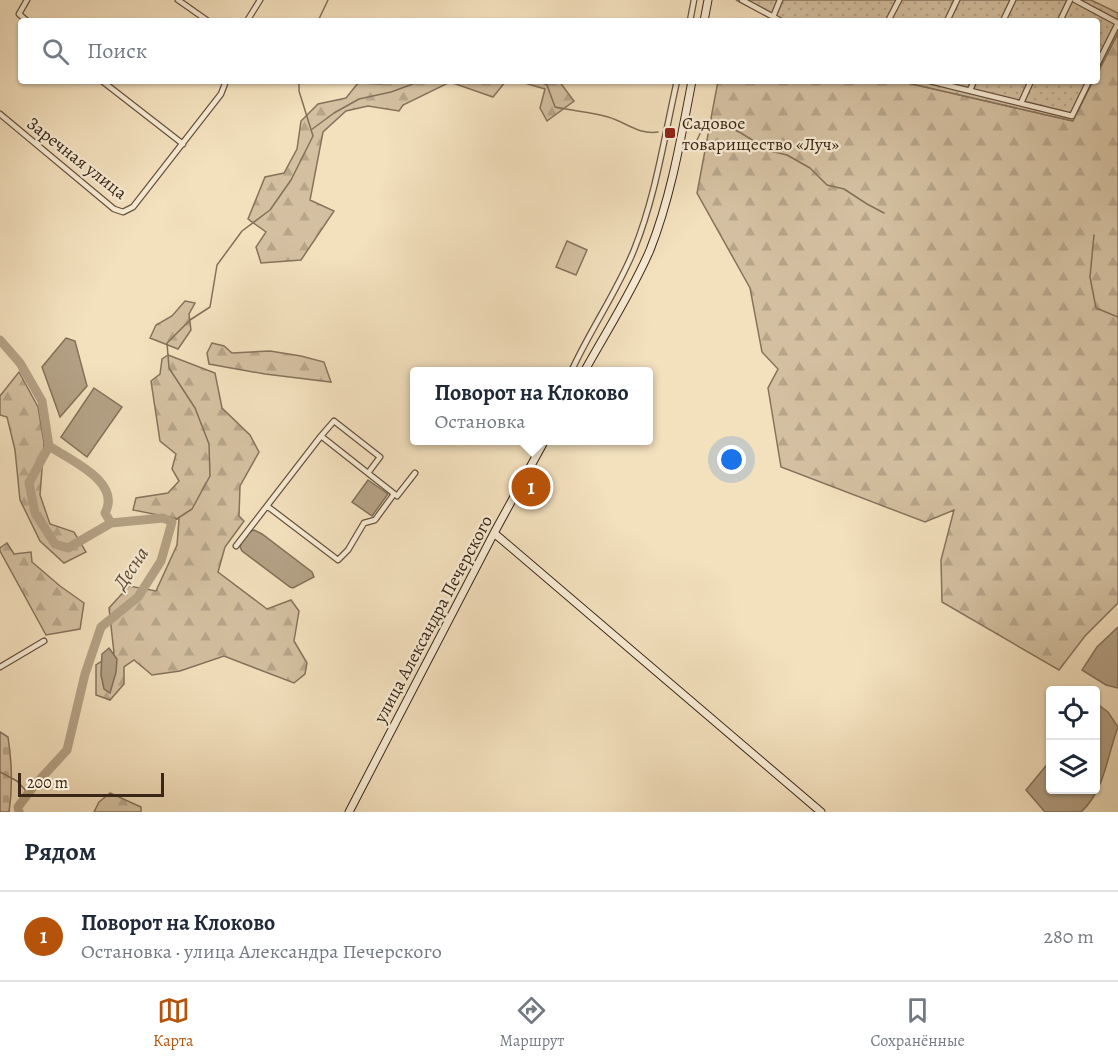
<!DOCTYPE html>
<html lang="ru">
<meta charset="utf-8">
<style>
:root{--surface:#fff;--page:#f6f6f7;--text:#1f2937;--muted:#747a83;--line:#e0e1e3;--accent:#b45309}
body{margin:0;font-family:Alegreya,serif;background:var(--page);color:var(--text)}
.controls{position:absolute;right:18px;bottom:18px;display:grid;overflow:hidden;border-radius:6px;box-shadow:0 2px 4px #0004}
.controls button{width:54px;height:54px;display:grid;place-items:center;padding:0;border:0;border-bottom:2px solid var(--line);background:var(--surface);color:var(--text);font:30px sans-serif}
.scale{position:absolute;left:18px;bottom:15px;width:146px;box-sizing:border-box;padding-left:6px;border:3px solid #3a2617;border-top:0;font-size:16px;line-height:21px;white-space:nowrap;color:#3a2617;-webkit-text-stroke:4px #f7ebd4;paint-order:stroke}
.you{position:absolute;left:732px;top:460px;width:21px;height:21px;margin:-15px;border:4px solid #fff;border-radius:50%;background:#1a73e8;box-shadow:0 0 0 9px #1a73e833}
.badge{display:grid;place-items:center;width:39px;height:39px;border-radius:50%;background:var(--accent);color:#fff;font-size:20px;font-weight:700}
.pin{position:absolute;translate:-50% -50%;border:3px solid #fff;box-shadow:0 2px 6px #0006}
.popup{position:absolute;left:410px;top:367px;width:243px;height:78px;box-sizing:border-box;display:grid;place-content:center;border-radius:6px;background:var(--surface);filter:drop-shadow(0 2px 4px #0005);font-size:20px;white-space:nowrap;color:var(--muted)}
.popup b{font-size:22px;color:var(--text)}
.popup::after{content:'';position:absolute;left:50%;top:100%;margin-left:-12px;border:12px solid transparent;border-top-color:var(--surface)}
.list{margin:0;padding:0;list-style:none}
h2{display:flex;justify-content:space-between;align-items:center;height:78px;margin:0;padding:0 24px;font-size:26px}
h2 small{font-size:20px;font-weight:400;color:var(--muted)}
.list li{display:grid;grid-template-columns:39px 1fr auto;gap:18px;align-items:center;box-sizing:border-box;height:90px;padding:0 24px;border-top:2px solid var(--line)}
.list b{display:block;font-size:22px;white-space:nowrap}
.list p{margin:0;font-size:20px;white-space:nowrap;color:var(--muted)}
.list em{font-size:20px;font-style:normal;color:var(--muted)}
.icon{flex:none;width:33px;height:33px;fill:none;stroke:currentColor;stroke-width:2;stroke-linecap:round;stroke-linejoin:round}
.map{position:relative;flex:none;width:1118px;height:812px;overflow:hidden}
.search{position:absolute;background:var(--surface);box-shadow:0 2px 4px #0004;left:18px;right:18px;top:18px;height:66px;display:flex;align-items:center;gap:15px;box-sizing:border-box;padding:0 21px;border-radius:6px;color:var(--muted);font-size:22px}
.sheet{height:168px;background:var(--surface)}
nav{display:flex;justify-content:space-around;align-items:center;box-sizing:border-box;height:84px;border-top:2px solid var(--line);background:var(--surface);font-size:16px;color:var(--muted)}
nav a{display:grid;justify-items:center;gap:3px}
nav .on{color:var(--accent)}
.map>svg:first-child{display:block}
</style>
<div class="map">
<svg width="1118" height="812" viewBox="0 0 1118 812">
<defs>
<pattern id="forest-firs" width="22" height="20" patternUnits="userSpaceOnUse" patternTransform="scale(1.5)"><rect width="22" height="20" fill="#d4c0a1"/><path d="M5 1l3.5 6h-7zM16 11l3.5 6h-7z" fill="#b7a58a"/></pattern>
<pattern id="cemetery-stones" width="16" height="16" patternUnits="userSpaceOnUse" patternTransform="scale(1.5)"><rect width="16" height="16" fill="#d4c0a1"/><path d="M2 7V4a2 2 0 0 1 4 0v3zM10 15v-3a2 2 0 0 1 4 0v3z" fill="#b7a58a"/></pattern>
<pattern id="garden-dots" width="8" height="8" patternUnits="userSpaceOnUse" patternTransform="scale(1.5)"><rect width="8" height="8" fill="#d4c0a1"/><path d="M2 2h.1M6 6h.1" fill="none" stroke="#b7a58a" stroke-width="1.8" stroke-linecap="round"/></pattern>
</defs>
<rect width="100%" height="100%" fill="#f3e0bd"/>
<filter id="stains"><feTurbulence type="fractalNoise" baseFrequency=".00333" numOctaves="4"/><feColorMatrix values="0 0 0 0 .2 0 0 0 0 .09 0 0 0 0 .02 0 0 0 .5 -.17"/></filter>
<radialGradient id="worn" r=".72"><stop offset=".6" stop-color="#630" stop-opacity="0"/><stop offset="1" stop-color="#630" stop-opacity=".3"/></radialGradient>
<path fill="url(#forest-firs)" stroke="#87735c" stroke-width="1.5" d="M1118 33V603L1085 636 1059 670 942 602 941 560 954 510 925 522 781 467 768 388 778 369 762 352 750 288 697 193 718 81H899L1072 121 1093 81H1097V74Z
M384 81H506L493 97 450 82 403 105 399 111 368 106 346 111 323 132 310 200 334 211 301 260 261 263 256 247 266 232 248 219 265 177 284 173 297 149 301 121 318 104 346 98 358 83 381 84Z
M518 81H559L574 101 547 121 540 108 545 89Z
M185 301 195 303 189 314 191 330 178 349 150 338 156 325 172 316Z
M212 343 224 346 232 353 270 351 301 356 324 362 331 382 265 374 209 364 207 353Z
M168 355 215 373 222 408 250 435 259 452 240 486 239 516 244 521 225 547 218 572 267 609 291 600 299 611 294 641 307 663 305 674 294 683 224 656 180 671 152 675 134 660 124 667V684L110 700 96 695V665L114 653 109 608 129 586 156 591 177 545 179 519 133 510 136 498 168 493 179 481 172 469 176 454 160 441 151 381 160 374 162 359Z
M19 372 38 407 44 443 40 495 50 524 74 532 86 552 64 563 40 541 20 500 15 450 7 417 0 415V396Z
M7 543 14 554 31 552 32 562 60 586 84 603 80 629 46 635 0 551V548Z
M110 793 141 807V812H94L99 802Z"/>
<path fill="url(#cemetery-stones)" stroke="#87735c" stroke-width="1.5" d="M0 732 8 737C12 763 13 786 9 812H0Z"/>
<path fill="#d4c0a1" stroke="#87735c" stroke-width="1.5" d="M567 241 587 250 576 275 556 267Z"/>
<path fill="url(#garden-dots)" stroke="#87735c" stroke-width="1.5" d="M736 0H1091L1118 13V33L1097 74V21H776Z
M899 81H1093L1073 121Z"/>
<path fill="#b4a185" stroke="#837059" stroke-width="1.5" d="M66 338 75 341 87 386 60 417 42 367Z
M94 388 122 407 87 457 61 437Z
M368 480 388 494 372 516 352 502Z
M254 530 262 534 312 572 314 577 293 588 290 587 242 551 240 547C242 540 247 532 254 530Z
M1118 627V688L1106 685 1082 670 1097 647Z
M109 648 117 659 116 672 110 693 104 689 101 675 102 654Z
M1096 703 1108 712 1118 727C1107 756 1105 790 1081 812H1045L1026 790 1050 761V790H1096Z"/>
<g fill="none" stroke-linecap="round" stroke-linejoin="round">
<path stroke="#837059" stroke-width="1.5" d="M318 21 328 0
M468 81 482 83 491 81
M538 81 547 85 555 107C573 111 591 112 608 117 626 122 638 135 658 132
M311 130 334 113 359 99 391 92 421 81
M697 140 705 123 719 122 741 133 770 151 787 155 810 168 827 185 844 189 867 204 884 213
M1094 235 1090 277 1096 308 1118 317
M172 522 192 509 210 476 209 444 195 408 169 368 167 343 190 320 210 307 217 265 242 231 270 210 291 180 313 136 299 91V81
M0 772 17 781 28 793"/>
<path stroke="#b4a185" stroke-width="9" d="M0 340 20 363 42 401 49 446 29 483 35 513 55 544 68 548 111 523 163 518 172 522 161 561 138 597 101 627 85 674 67 750 33 787 18 807 19 812
M49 446C70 460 122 482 105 513L111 523"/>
<g stroke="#685440" stroke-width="7">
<path id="street" d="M178 0 208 21
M742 0 781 21
M1075 0 1118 23 1097 65
M773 17 780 0
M27 21 19 14 27 0
M247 21 260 0
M690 21 694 0
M888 21 899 0
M947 21 957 0
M1003 21 1013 0
M1060 21 1070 0
M102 81 183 144
M930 81 1072 116 1089 81
M970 90 974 81
M1021 103 1031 81
M0 114 114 209 123 212 133 207 221 94 226 81
M571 372C590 330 617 292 634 250 656 195 664 138 677 81
M321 436 334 421 380 457 368 473
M267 506 338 560 348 550 364 523 375 520 394 494
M236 546 321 436 397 496 415 473
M0 667 44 641"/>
</g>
<g stroke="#3a2617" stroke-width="9">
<path id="secondary" d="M704 21 708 0
M584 372C606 332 632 292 650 250 671 197 681 138 692 81
M494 533 821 812
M349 812 494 533 545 440"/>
</g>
<use href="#street" stroke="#f7ebd4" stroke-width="4.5"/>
<use href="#secondary" stroke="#f7ebd4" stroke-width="7"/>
</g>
<rect fill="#8f2418" stroke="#f7ebd4" stroke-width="2" x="664" y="127" width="12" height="12" rx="3"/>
<g text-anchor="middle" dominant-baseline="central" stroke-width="4.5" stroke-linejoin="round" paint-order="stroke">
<g font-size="18" fill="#3a2617" stroke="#f7ebd4" text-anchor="start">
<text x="682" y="123">Садовое<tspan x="682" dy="21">товарищество «Луч»</tspan></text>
</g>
<g font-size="18" fill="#3a2617" stroke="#f7ebd4">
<text transform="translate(77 158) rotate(38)">Заречная улица</text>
<text transform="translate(433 619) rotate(-62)">улица Александра Печерского</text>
</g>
<g font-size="20" font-style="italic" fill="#5f4b38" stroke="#f7ebd4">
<text transform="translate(131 568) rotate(-56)">Десна</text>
</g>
</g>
<rect width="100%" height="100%" filter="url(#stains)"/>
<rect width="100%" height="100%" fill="url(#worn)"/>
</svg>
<div class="controls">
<button><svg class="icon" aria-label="locate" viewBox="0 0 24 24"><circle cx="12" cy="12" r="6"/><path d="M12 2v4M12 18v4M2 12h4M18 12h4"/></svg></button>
<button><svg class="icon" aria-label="layers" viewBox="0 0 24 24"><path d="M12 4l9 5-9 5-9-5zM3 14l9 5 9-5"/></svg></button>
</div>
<div class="scale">200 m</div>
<div class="you"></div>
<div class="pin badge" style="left:531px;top:487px">1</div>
<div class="popup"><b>Поворот на Клоково</b>Остановка</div>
<div class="search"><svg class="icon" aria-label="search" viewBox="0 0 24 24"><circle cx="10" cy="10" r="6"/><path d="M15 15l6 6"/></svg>Поиск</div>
</div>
<section class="sheet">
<h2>Рядом<small></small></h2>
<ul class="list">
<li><span class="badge">1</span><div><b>Поворот на Клоково</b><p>Остановка · улица Александра Печерского</p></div><em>280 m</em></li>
</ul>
</section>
<nav>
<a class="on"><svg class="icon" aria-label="map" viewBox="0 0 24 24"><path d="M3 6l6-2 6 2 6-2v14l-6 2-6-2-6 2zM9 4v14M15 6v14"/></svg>Карта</a>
<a><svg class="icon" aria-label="directions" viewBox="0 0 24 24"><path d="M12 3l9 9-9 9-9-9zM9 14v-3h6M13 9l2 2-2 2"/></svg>Маршрут</a>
<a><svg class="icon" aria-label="saved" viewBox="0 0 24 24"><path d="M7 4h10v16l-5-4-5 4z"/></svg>Сохранённые</a>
</nav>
